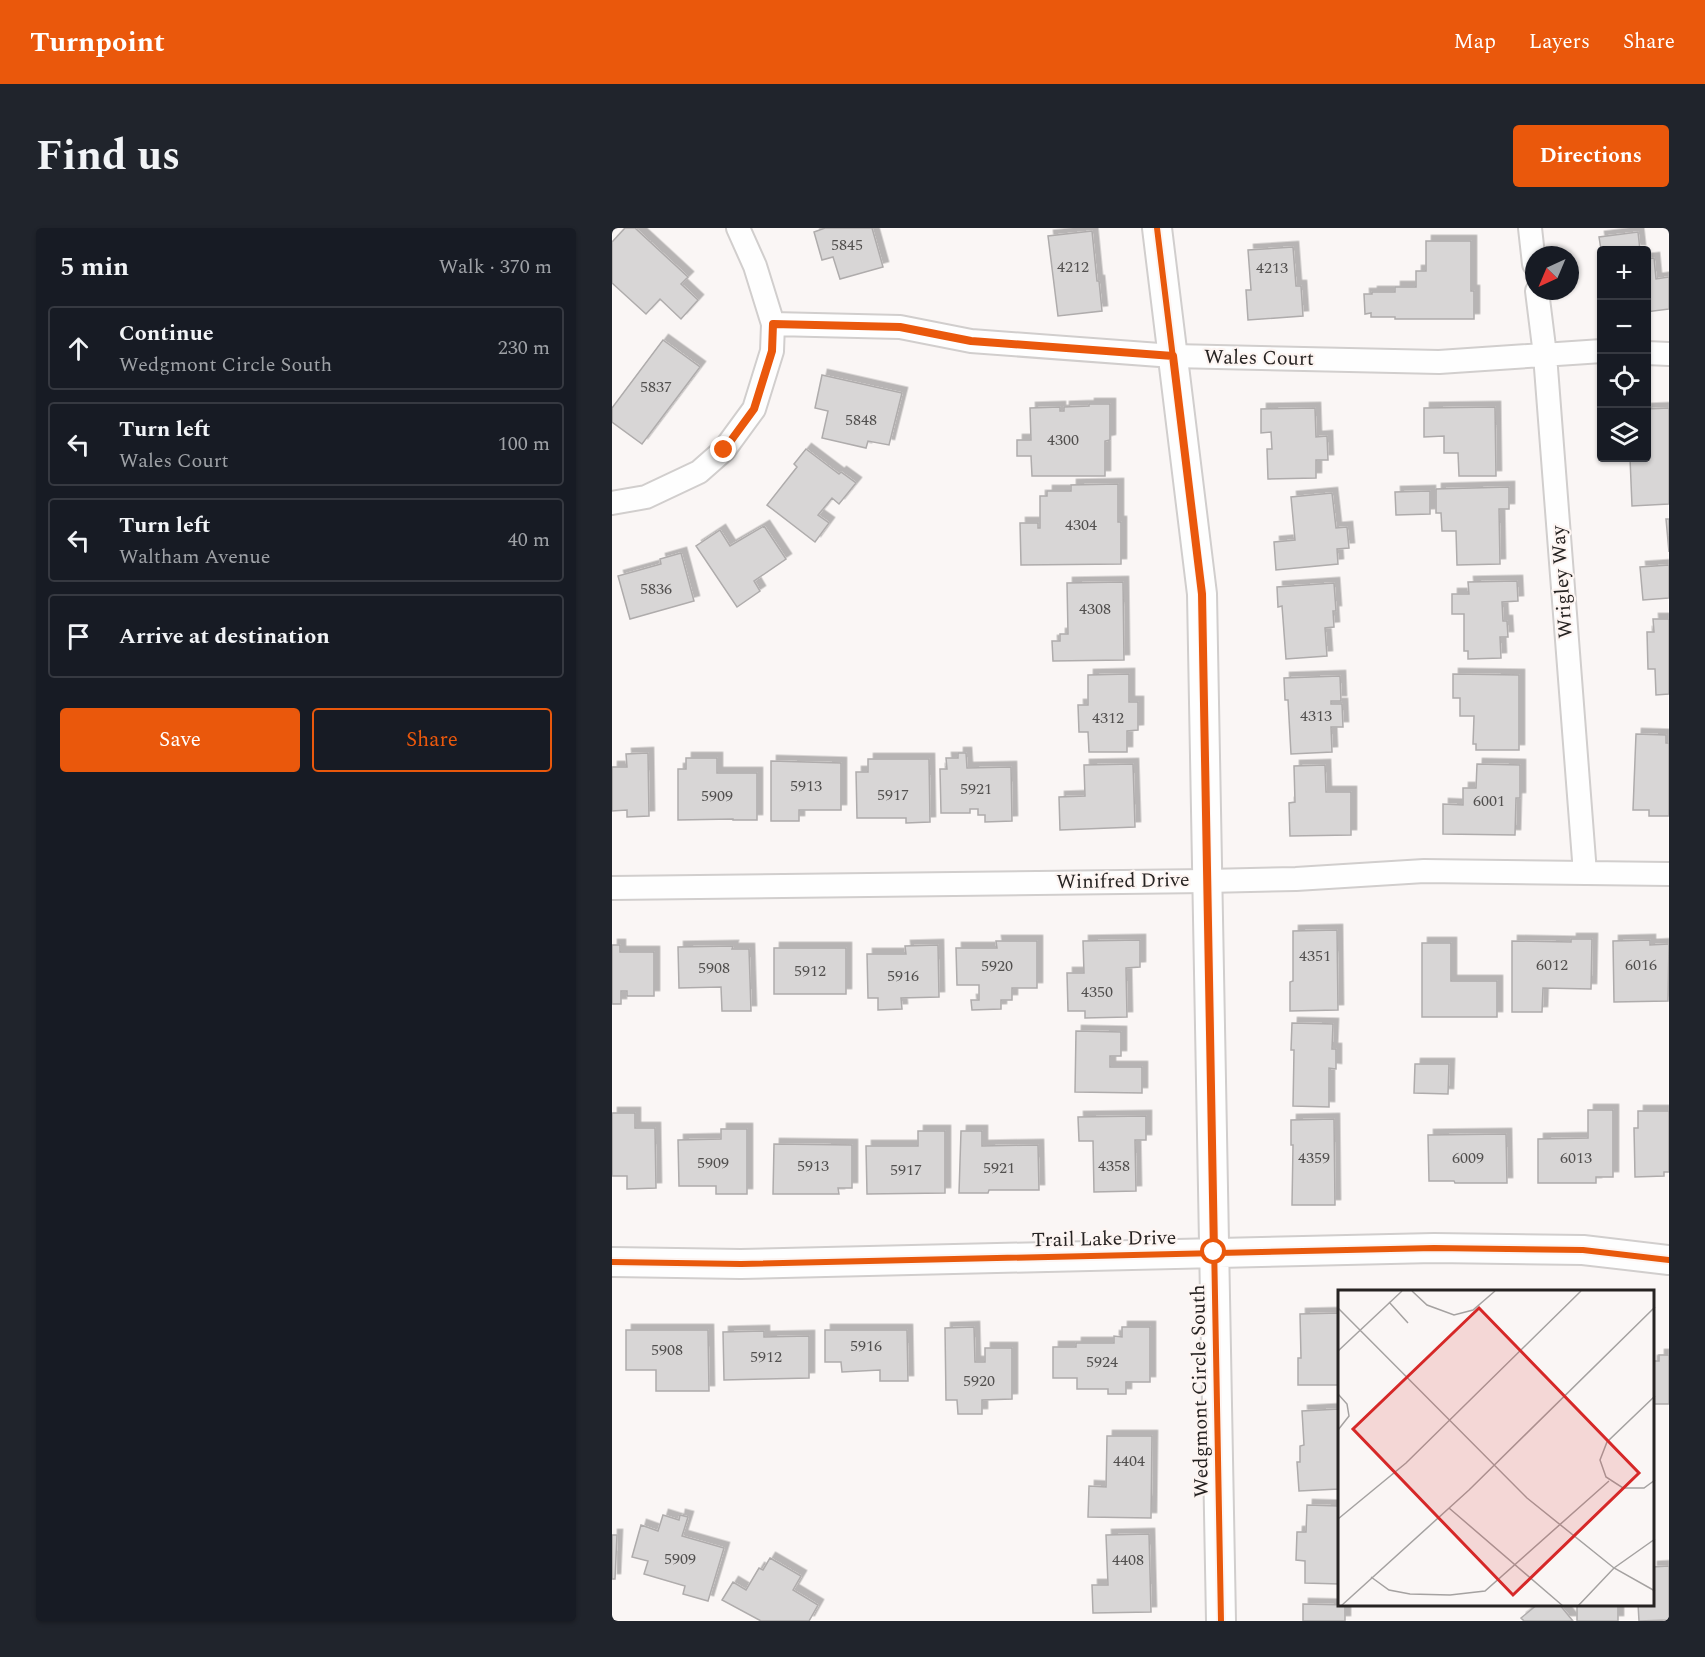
<!DOCTYPE html>
<meta charset="utf-8">
<style>
:root{--surface:#171b24;--page:#20242c;--text:#f1f3f6;--muted:#9ea1a6;--line:#363941;--accent:#ea580c}
body{margin:0;font-family:Spectral,serif;background:var(--page);color:var(--text)}
.controls{position:absolute;right:18px;top:18px;display:grid;overflow:hidden;border-radius:6px;box-shadow:0 2px 4px #0004}
.controls button{width:54px;height:54px;display:grid;place-items:center;padding:0;border:0;border-bottom:2px solid var(--line);background:var(--surface);color:var(--text);font:30px sans-serif}
.compass{position:absolute;left:913px;top:18px;width:54px;height:54px;border-radius:50%;background:var(--surface);box-shadow:0 2px 4px #0004;rotate:224deg}
.stop{position:absolute;width:18px;height:18px;margin:-14px;border:4px solid #ea580c;border-radius:50%;background:#fff}
.stop.end{background:#ea580c;border-color:#fff;box-shadow:0 2px 6px #0008}
.list{margin:0;padding:0;list-style:none}
h2{display:flex;justify-content:space-between;align-items:center;height:78px;margin:0;padding:0 24px;font-size:26px}
h2 small{font-size:20px;font-weight:400;color:var(--muted)}
.list li{display:grid;grid-template-columns:39px 1fr auto;gap:18px;align-items:center;box-sizing:border-box;height:84px;margin:0 12px 12px;padding:0 12px;border:2px solid var(--line);border-radius:6px}
.list b{display:block;font-size:22px;white-space:nowrap}
.list p{margin:0;font-size:20px;white-space:nowrap;color:var(--muted)}
.list em{font-size:20px;font-style:normal;color:var(--muted)}
.actions{display:flex;gap:12px;padding:18px 24px}
.actions a{flex:1;padding:14px 0;border:2px solid var(--accent);border-radius:6px;text-align:center;font-size:21px;color:var(--accent)}
.actions .main{background:var(--accent);color:#fff}
.icon{flex:none;width:33px;height:33px;fill:none;stroke:currentColor;stroke-width:2;stroke-linecap:round;stroke-linejoin:round}
.map{position:relative;flex:none;width:1057px;height:1393px;overflow:hidden;border-radius:6px}
header{display:flex;align-items:center;gap:36px;box-sizing:border-box;height:84px;padding:0 30px;background:var(--accent);color:#fff}
header strong{font-size:28px}
nav{display:flex;gap:33px;margin-inline-start:auto;font-size:21px}
.intro{display:flex;align-items:center;justify-content:space-between;box-sizing:border-box;height:144px;padding:0 36px}
h1{margin:0;font-size:42px}
.button{padding:15px 27px;border-radius:6px;background:var(--accent);color:#fff;font-size:21px;font-weight:700}
main{display:flex;gap:36px;padding:0 36px}
aside{flex:1;background:var(--surface);border-radius:6px;box-shadow:0 2px 4px #0004}
.map>svg:first-child{display:block}
</style>
<header>
<strong>Turnpoint</strong>
<nav><a>Map</a><a>Layers</a><a>Share</a></nav>
</header>
<div class="intro"><h1>Find us</h1><a class="button">Directions</a></div>
<main>
<aside>
<h2>5 min<small>Walk · 370 m</small></h2>
<ul class="list">
<li><svg class="icon" aria-label="ahead" viewBox="0 0 24 24"><path d="M12 20V5M6 11l6-6 6 6"/></svg><div><b>Continue</b><p>Wedgmont Circle South</p></div><em>230 m</em></li>
<li><svg class="icon" aria-label="left" viewBox="0 0 24 24"><path d="M17 20v-9H6M10 6l-5 5 5 5"/></svg><div><b>Turn left</b><p>Wales Court</p></div><em>100 m</em></li>
<li><svg class="icon" aria-label="left" viewBox="0 0 24 24"><path d="M17 20v-9H6M10 6l-5 5 5 5"/></svg><div><b>Turn left</b><p>Waltham Avenue</p></div><em>40 m</em></li>
<li><svg class="icon" aria-label="arrive" viewBox="0 0 24 24"><path d="M6 21V4h12l-3 4 3 4H6"/></svg><div><b>Arrive at destination</b></div></li>
</ul>
<div class="actions"><a class="main">Save</a><a>Share</a></div>
</aside>
<div class="map">
<svg width="1057" height="1393" viewBox="0 0 1057 1393">
<defs>
<filter id="shadow"><feDropShadow dx="5.5" dy="-5.5" stdDeviation="0" flood-color="#0004"/></filter>
</defs>
<rect width="100%" height="100%" fill="#faf6f5"/>
<path fill="#d8d6d6" stroke="#afacac" stroke-width="1.5" filter="url(#shadow)" d="M13 0H23L76 49 69 56 86 72 69 91 48 71 34 86 0 55V14Z
M213 0H260L271 39 228 51 221 29 210 32 202 4Z
M480 3 485 53H487L490 83 446 88 436 8Z
M1026 4 1028 22H990V28L987 9Z
M814 13H859V63H862V91H783V89H759V85L753 86 752 66H760V64H783V59H804V43H814Z
M681 19 684 58H689L691 88 636 92 634 62H639L636 22Z
M1042 30 1044 51 1057 49V81L1034 84V31Z
M51 112 88 139 30 216 0 194V180Z
M210 147 290 165 277 217 256 213 254 220 210 210 216 183 203 180Z
M477 176H498V212L493 213V248H420L419 228H405V212H419L418 180 448 179V183H452V179L477 178Z
M883 179 884 248H847L846 225H832V208L812 209V180Z
M703 180 704 209 715 208 716 232H704V250L656 251 655 221H660L659 204 649 205V181Z
M1057 180V276L1020 278 1018 230H1034V181Z
M194 221 227 246 229 244 244 255 227 276 220 270 206 287 217 295 203 314 155 277 185 239 182 236Z
M506 256V294H509V336L409 337 408 295H426V300H428V268H435V263H459V257Z
M897 259V281H887L888 336 845 337 844 303H830L829 285H824V261Z
M818 263V286L784 287 783 264Z
M720 265 724 300 735 299 737 320 725 321 726 336 664 342 662 314 683 312 679 269Z
M1054 291H1057V324Z
M152 298 174 331 142 353 148 363 125 379 84 318 108 302 118 318Z
M69 325 82 373 18 391 6 348 49 336 48 331Z
M1057 337V370L1031 372 1028 339Z
M905 353 906 373 890 374 891 393H895L896 409H888L889 430 856 431V423H852V386H840V366H857L856 354Z
M511 354 512 432 441 433 440 413H448V406H456L455 355Z
M722 355 724 383H721L722 399 713 400 715 428 674 431 670 378 666 379 665 359Z
M1041 391H1057V466L1044 467 1043 441H1036L1035 404H1042Z
M517 446V474H526V502L515 503V524H477L476 504H467L466 477H476V447Z
M841 446 907 447V522H864V516H861L862 488H848V470H841Z
M728 448 729 473H719V476H730L731 499H719L720 524 679 526 676 472H673L672 450Z
M1024 506 1054 507V515H1057V588H1037V582H1021Z
M36 525 37 588 15 589V582L0 583V539H15L14 526Z
M346 525H354L355 540 399 539 400 593 373 594V587H366V581H358V585H329L328 541H335L334 530H346Z
M74 530H105V545H145V592H121V591L66 592V541H74Z
M256 531H317L318 594 294 595V590H245L244 544H256Z
M159 533 229 535V582H187V593H159Z
M521 536 523 599 448 602 447 569 473 568 472 537Z
M865 536 908 537V570H904L903 607 831 606V576L851 577V560H864Z
M713 537 714 564H739V607L678 608 677 575 683 574 682 538Z
M725 702 726 782 678 783V754L681 753V703Z
M959 711H980L979 761 931 760 930 784H900V713L959 714Z
M528 712V739L514 740 515 789 473 790V783H456L455 745H472L471 713Z
M1038 712V717L1057 716 1056 773 1002 774 1001 713Z
M384 713H425V760H400V772H389V781L360 782 359 772H367V757H345L344 720H385Z
M810 715H839V753H885V789H810Z
M0 717H8V724H42V768H15V763H9V776H0Z
M326 717 327 769 289 770 290 781 266 782V770H256L255 726H294L293 718Z
M121 718 120 721H137L139 783H110L109 759 67 760 66 719Z
M162 720H234V766H162Z
M680 795 721 796 720 821H724V841L717 840V879L681 878 682 822H679Z
M464 803 509 804V828H498V839H530V865L463 864Z
M803 836H837L836 866 802 865Z
M976 882H1001V949H984V955H926V911L976 910Z
M1026 883H1057V944H1052V948L1023 949 1022 900H1026Z
M0 885H23V900H43L44 960 15 961V948H0Z
M534 888V912H523L524 963 482 964 481 913H467L466 889Z
M722 891 723 977H680L681 917H679V892Z
M109 901H135V966H104V958H67L66 912 109 911Z
M306 903H333V965L255 966 254 918H306Z
M349 903H370V918L426 917 427 962H377L376 965H347Z
M894 906 895 955H843L842 953H817L816 907Z
M162 916 240 917V960H226L227 966H161Z
M727 1085V1157H686V1130H689L688 1086Z
M362 1099 363 1134H373V1120H400V1171L370 1172V1186H346L345 1172H334L333 1100Z
M510 1099H538V1154H514V1166H496V1161H465V1150H441V1119H464V1115H502V1108L510 1109Z
M14 1102H96L97 1163H44V1142H14Z
M213 1102H295L296 1153H268V1142L230 1144 229 1134H213Z
M152 1103V1109L197 1108V1150L112 1152 111 1104Z
M1047 1127H1057V1176H1040V1133H1047Z
M727 1181V1261L687 1263 685 1234H688V1218L692 1217 690 1183Z
M495 1208H540L539 1290 476 1289 477 1258 494 1259Z
M695 1277 727 1278V1356L693 1355V1333L684 1332 685 1304H694Z
M51 1287 67 1292 68 1287 76 1289 70 1308 112 1320 96 1373 71 1366 73 1358 32 1346 36 1333 20 1329 29 1297 46 1303Z
M537 1306 539 1384 481 1385 480 1357H496L494 1307Z
M0 1307H5L3 1351H0Z
M158 1330 189 1348 181 1362 206 1377 197 1393H149L110 1372 121 1354 134 1362 147 1340 151 1342Z
M1057 1338V1392L1027 1393 1026 1376H1040V1339Z
M691 1376 733 1377V1393H691Z
M926 1376H947L961 1393H912L909 1390Z
M965 1376H1006V1393H965Z"/>
<g fill="none" stroke-linecap="round" stroke-linejoin="round">
<g stroke="#d1cecd" stroke-width="26">
<path id="minor" d="M918 0 922 36
M925 63 933 127 973 645
M161 96 288 99 359 113 561 128 827 134 990 123
M1034 125 1057 126
M0 275 34 269 87 244 112 222 142 181 160 123 161 96 143 38 126 0
M0 660 595 653 684 651 812 643 1057 646"/>
</g>
<g stroke="#d1cecd" stroke-width="32">
<path id="tertiary" d="M545 0 590 366 609 1393
M0 1034 129 1036 822 1020 971 1022 1057 1032"/>
</g>
<use href="#minor" stroke="#fefefe" stroke-width="22"/>
<use href="#tertiary" stroke="#fefefe" stroke-width="28"/>
<g stroke="#fdf5f2" stroke-width="10">
<path id="cycleway" d="M545 0 590 366 609 1393
M0 1034 129 1036 822 1020 971 1022 1057 1032"/>
</g>
<use href="#cycleway" stroke="#e8590c" stroke-width="6"/>
</g>
<g fill="none" stroke-linecap="round" stroke-linejoin="round">
<path stroke="#ea580c" stroke-width="8" d="M112 222 142 181 160 123 161 96 288 99 359 113 561 128 590 366 602 1024"/>
</g>
<g text-anchor="middle" dominant-baseline="central" stroke-width="4.5" stroke-linejoin="round" paint-order="stroke">
<g font-size="16" fill="#52504f">
<text x="235" y="17">5845</text>
<text x="461" y="39">4212</text>
<text x="660" y="40">4213</text>
<text x="44" y="159">5837</text>
<text x="249" y="192">5848</text>
<text x="451" y="212">4300</text>
<text x="469" y="297">4304</text>
<text x="44" y="361">5836</text>
<text x="483" y="381">4308</text>
<text x="704" y="488">4313</text>
<text x="496" y="490">4312</text>
<text x="194" y="558">5913</text>
<text x="364" y="561">5921</text>
<text x="281" y="567">5917</text>
<text x="105" y="568">5909</text>
<text x="877" y="573">6001</text>
<text x="703" y="728">4351</text>
<text x="940" y="737">6012</text>
<text x="1029" y="737">6016</text>
<text x="385" y="738">5920</text>
<text x="102" y="740">5908</text>
<text x="198" y="743">5912</text>
<text x="291" y="748">5916</text>
<text x="485" y="764">4350</text>
<text x="702" y="930">4359</text>
<text x="856" y="930">6009</text>
<text x="964" y="930">6013</text>
<text x="101" y="935">5909</text>
<text x="201" y="938">5913</text>
<text x="502" y="938">4358</text>
<text x="387" y="940">5921</text>
<text x="294" y="942">5917</text>
<text x="254" y="1118">5916</text>
<text x="55" y="1122">5908</text>
<text x="154" y="1129">5912</text>
<text x="490" y="1134">5924</text>
<text x="367" y="1153">5920</text>
<text x="517" y="1233">4404</text>
<text x="68" y="1331">5909</text>
<text x="516" y="1332">4408</text>
</g>
<g font-size="20" fill="#262322" stroke="#fdf5f2">
<text transform="translate(647 130) rotate(1)">Wales Court</text>
<text transform="translate(950 354) rotate(-94)">Wrigley Way</text>
<text transform="translate(511 653) rotate(-1)">Winifred Drive</text>
<text transform="translate(492 1011) rotate(-1)">Trail Lake Drive</text>
<text transform="translate(588 1163) rotate(-91)">Wedgmont Circle South</text>
</g>
</g>
<g transform="translate(726 1062)">
<rect width="316" height="316" fill="#faf6f5"/>
<path fill="none" stroke="#a5a2a1" stroke-width="1.5" d="M74 1 89 15 116 25 135 20 157 1M51 12 70 33M0 18 189 208 276 278 317 301M0 61 64 1M0 104 9 114 11 126 0 140M317 106 269 152 262 170 268 187 285 198H306L317 190M111 218 225 316M0 229 68 173 243 1M33 287 51 300 72 304 112 305 147 301 271 191M3 316 131 200 317 17M240 316 276 278 317 249"/>
<path fill="#d62828" fill-opacity="0.15" stroke="#d62828" stroke-width="3" d="M141 18 301 183 175 305 15 139Z"/>
<rect width="316" height="316" fill="none" stroke="#262322" stroke-width="3"/>
</g>
</svg>
<div class="controls">
<button>+</button>
<button>−</button>
<button><svg class="icon" aria-label="locate" viewBox="0 0 24 24"><circle cx="12" cy="12" r="6"/><path d="M12 2v4M12 18v4M2 12h4M18 12h4"/></svg></button>
<button><svg class="icon" aria-label="layers" viewBox="0 0 24 24"><path d="M12 4l9 5-9 5-9-5zM3 14l9 5 9-5"/></svg></button>
</div>
<svg class="compass" viewBox="-18 -18 36 36"><path d="M0-13l5 13h-10z" fill="#e53935"/><path d="M0 13l5-13h-10z" fill="#9ea1a6"/></svg>
<div class="stop" style="left:602px;top:1024px"></div>
<div class="stop end" style="left:112px;top:222px"></div>
</div>
</main>
